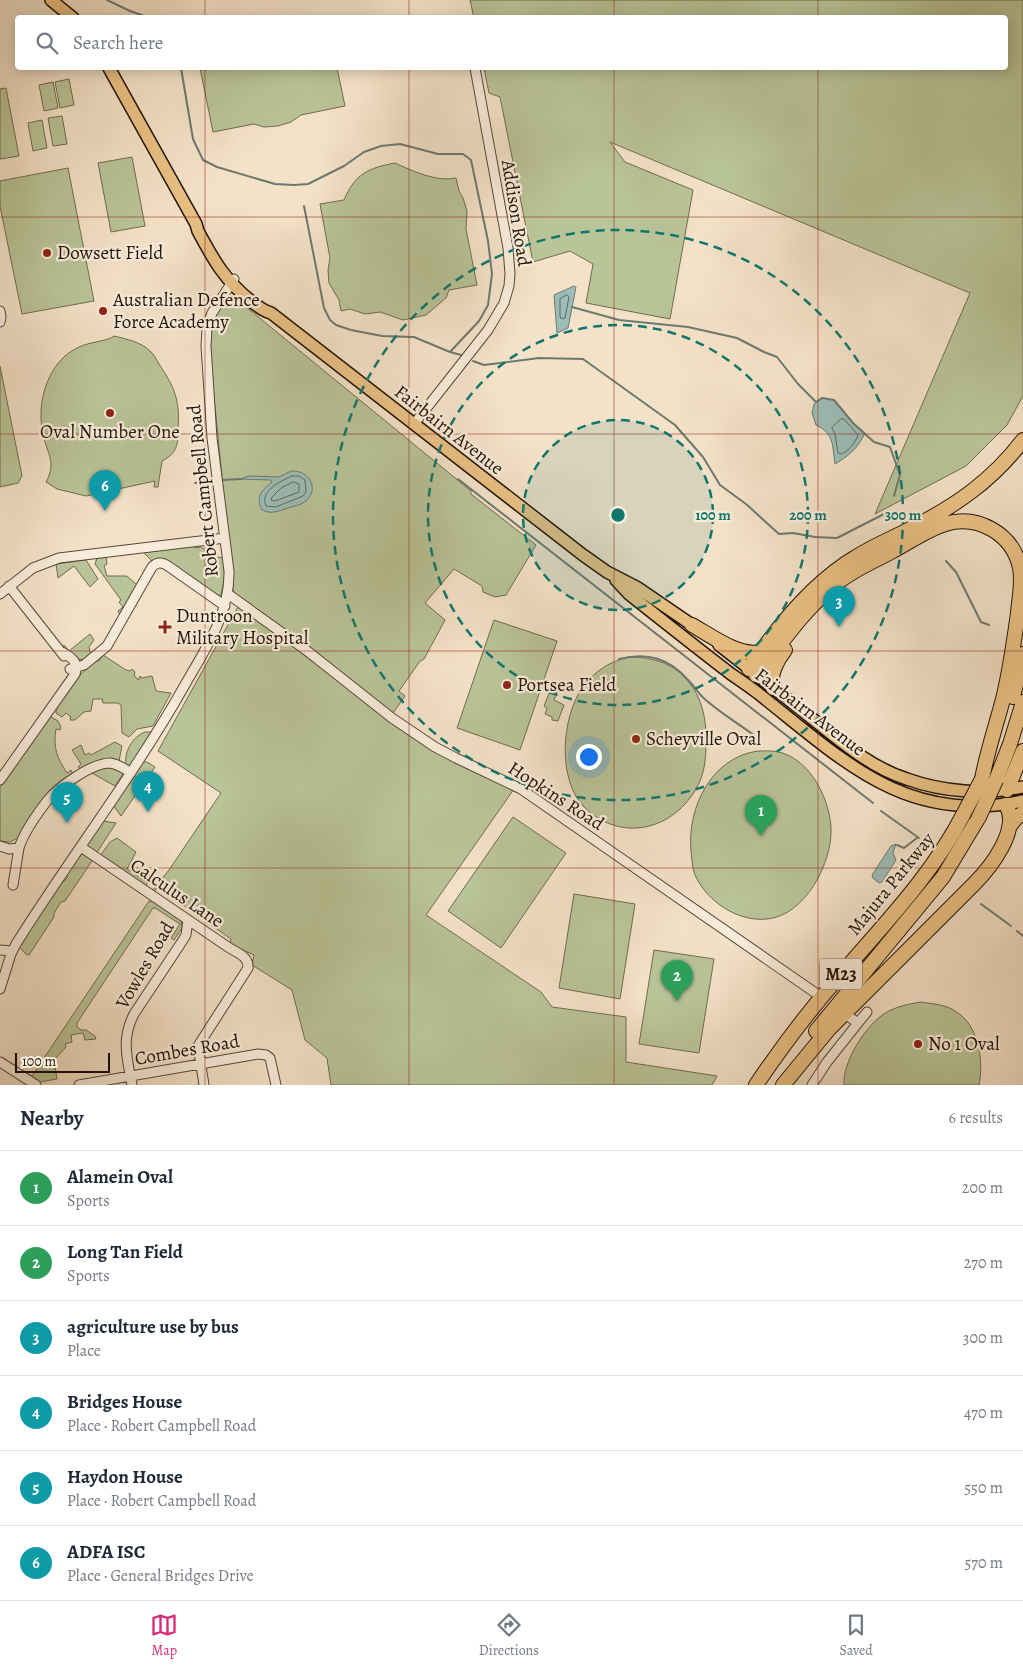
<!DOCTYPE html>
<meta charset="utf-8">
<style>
:root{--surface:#fff;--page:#f6f6f7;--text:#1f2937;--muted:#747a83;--line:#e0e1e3;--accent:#db2777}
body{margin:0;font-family:Alegreya,serif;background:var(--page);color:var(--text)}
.scale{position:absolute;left:15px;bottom:12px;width:95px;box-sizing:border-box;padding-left:5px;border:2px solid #231407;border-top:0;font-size:14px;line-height:18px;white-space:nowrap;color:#231407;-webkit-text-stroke:4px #f8ecdb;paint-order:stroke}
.you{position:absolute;left:588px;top:756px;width:18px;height:18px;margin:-12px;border:4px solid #fff;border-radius:50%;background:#1a73e8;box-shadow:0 0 0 8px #1a73e833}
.badge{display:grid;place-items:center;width:32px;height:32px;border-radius:50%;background:var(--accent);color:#fff;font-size:16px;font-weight:700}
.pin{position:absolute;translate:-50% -41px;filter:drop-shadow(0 1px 2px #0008)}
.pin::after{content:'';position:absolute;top:26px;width:18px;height:15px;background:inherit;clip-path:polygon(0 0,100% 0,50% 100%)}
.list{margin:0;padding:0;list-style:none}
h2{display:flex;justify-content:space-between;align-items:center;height:65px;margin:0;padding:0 20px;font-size:21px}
h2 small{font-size:16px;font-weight:400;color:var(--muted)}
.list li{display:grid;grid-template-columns:32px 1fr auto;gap:15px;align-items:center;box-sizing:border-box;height:75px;padding:0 20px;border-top:1px solid var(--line)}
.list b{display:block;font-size:19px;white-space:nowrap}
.list p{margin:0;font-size:16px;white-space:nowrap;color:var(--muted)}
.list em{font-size:16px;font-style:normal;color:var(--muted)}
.icon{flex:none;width:28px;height:28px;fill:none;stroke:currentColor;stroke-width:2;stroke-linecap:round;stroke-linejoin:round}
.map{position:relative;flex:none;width:1023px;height:1085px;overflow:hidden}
.search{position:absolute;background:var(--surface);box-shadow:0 2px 12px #0003;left:15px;right:15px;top:15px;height:55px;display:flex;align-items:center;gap:12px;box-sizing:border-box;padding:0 18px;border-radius:5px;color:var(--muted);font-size:19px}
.sheet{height:515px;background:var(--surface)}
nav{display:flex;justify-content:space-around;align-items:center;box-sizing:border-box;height:70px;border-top:1px solid var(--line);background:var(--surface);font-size:14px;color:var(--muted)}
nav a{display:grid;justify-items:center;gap:2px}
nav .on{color:var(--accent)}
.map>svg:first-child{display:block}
</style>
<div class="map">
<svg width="1023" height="1085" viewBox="0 0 1023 1085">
<rect width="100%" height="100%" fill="#f4e2c8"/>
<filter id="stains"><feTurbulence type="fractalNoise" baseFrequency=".004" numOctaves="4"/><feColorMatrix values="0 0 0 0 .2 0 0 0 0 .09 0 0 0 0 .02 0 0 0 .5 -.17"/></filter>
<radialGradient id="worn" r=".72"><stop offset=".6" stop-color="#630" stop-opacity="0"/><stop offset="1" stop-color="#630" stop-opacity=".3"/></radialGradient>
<path fill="#b9c498" stroke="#6e6c50" d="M470 0H1023V396L1007 425 966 466 875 514 970 293 610 142 625 162 693 190 670 319 586 303 593 264 570 251 533 262 500 97 489 93 484 68H1006V18H474Z
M200 68H337L345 106 301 115 291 122 278 126 264 127 254 124 213 132Z
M69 79 74 105 60 108 55 82Z
M53 82 58 108 44 111 39 85Z
M6 88 19 156 0 159V89Z
M62 116 67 144 53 146 48 118Z
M42 120 47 148 33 151 28 123Z
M132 157 145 226 111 232 98 163Z
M395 163C413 171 436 182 456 178L459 191 463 198 467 211 466 229 477 285 449 290 446 298 426 315 403 320 380 312 365 314 350 309 341 311 339 300 329 283 328 270 330 258 320 204 344 200C355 174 368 168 395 163Z
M68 168 94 301 22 314 0 206V181Z
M226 300 231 304 240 302 471 491V494L536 545 506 595 495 597 483 592 482 586 454 569 425 603 445 620 424 659 420 661 399 691 405 696 393 713 235 594 233 590 210 355C209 328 209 322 226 300Z
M114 336C126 339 141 342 150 351 154 354 156 359 159 364 175 388 180 400 178 429 178 446 177 453 162 461L158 487H154L155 481 86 496 57 489 46 482C57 462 47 454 43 434 37 408 44 375 65 356 74 348 85 344 96 342 103 340 108 340 114 336Z
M0 366 22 476 18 483 0 487Z
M193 545 195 548 201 547 217 557 224 558 225 577 221 595H217L169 561H152L144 553 143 551Z
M106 557 107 564 104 566 107 576H127L137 585 120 615 118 611 123 607 119 602 121 600 95 564 97 558Z
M86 560 98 579 90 587 74 566 58 578 56 564Z
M239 605 407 734 454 761 514 789 426 915 541 992 552 1007 626 1017V1062L717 1076 712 1085H331L327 1058 305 1040 292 990 252 965 254 955 230 944 231 939 158 887 154 892 152 891 169 870 221 793 158 751Z
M494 620 557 641 520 750 457 728Z
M90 634 94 640 89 647 91 656C80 665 72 655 63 648L64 645 69 651Z
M103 655 126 670 130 671 132 669 135 672 134 675 138 680 140 676 141 678 152 676 156 691 171 693 153 726 137 729 129 737 122 733 121 705 118 703H103L102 699H93L91 711 84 712 75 720H70L71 717 66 713 62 717 56 713 57 706 81 674 94 662 99 661Z
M629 657C682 656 708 693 706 743 706 756 705 769 700 781 679 828 624 845 585 808 557 781 561 717 583 687 594 671 611 661 629 657Z
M550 691 557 692 554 700 564 705 558 721 552 720V717L545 714 547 708 544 706Z
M51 717 58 721 61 727 60 730 56 729C53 748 57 758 67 773L71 770 73 774 20 837 10 842 0 841V788L8 772 47 719Z
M145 732H152L131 766 126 765C124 752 132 737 145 732Z
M115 742 122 746 119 761 81 769 78 767 81 764 72 750 81 745 85 755 89 753 91 755Z
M758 751C767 751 776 750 785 754 812 764 829 799 831 827 833 862 805 916 767 919 738 922 708 902 696 877 692 869 692 859 691 851 687 807 712 757 758 751Z
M143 762H147L155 767 121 816 113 805Z
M109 766 122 772 123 774 115 786 90 772Z
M513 817 566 853 501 948 448 911Z
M103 821 116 823 96 854 88 847 87 845Z
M117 838 136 852 127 869 148 883 145 886 100 856 110 842Z
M80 854H85L91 859 92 861 65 901 61 902 54 913V917L29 955H27L19 947C34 924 49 894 68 877L66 875Z
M574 894 635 904 620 999 559 988Z
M149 901 154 902 181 920 182 928 174 940 171 938 180 924 155 908H153L77 1023V1027L81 1030H86L95 1036 96 1039 85 1040 83 1033 71 1035 72 1042 65 1044 66 1047 54 1060 57 1079 40 1082 6 1061 32 1076Z
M654 950 714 959 699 1053 639 1044Z
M921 1002C932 1004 945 1004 955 1011 979 1025 984 1060 979 1085H844C842 1062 867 1023 887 1012 898 1006 909 1004 921 1002Z"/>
<path fill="#9cbdb7" stroke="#6c7971" d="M574 286 576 287 568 328 557 333 554 295Z
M822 398 834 400 853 423 865 433C858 448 849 456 835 464 832 446 835 434 816 425L812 413 814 404Z
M291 471C309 470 319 488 307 500 301 506 292 506 285 509 276 512 271 514 262 510 255 497 262 490 272 482L271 480 241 479 249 476 279 477Z
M896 844 893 853 896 860 882 882 879 883 873 878 872 875 891 846Z"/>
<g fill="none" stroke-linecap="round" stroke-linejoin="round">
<path stroke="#60685f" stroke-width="1" d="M567 295 569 297 565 318 562 319 560 317V299Z
M841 419H844L858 435C855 443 849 451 841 454L838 453 835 434 832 428Z
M292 476H299L305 480 306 492 303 496 276 507 266 506C259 491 281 481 292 476Z
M294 482 299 484V492L275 501 271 500 272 497 281 488Z"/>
<path stroke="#6c7971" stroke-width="2" d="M107 0 130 11 150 18
M181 68 193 139 203 160 217 167 275 184 294 185 308 184 344 166 364 152 381 146 400 144 438 154H463L471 160 488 241 492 274 488 305 479 321 450 352 414 337 382 336 351 330 336 325 330 320 324 308 304 206
M572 307 619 320 688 327 737 338 764 352 777 357 798 384 816 402 822 398 834 400 853 423 874 442 890 447 900 475 894 496
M450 352 461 355
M473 361 484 365 539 358 583 359 675 425 703 457 720 485 746 504 779 534 793 533 815 537 837 538 886 513
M458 479 873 803
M223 480 241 479
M195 483 212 481
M946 561 956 572 981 622 989 625
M619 659C648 652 669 658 689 681 695 687 700 696 707 701 722 714 739 724 755 736
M881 811 919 838
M897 845 904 848 917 838
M981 904 1011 926
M1017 931 1023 936"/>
<g stroke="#574837" stroke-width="11">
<path id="minor" d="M0 311 1 317 0 322
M414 424 488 330 504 303 509 286 510 274 508 248 475 68
M9 586 64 656
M0 594 33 568 59 558 225 538
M228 594 306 650 392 718 435 747 456 758 521 789 817 994
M70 669 84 665 107 646 152 567C157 562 162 562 168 566L225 606
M0 780 75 674C79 662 71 657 62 652
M0 846 9 849 19 848C24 832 37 814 47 801 58 787 92 763 110 763 118 764 124 768 131 773
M81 847 228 947C237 953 249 956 248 968L198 1046 204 1085
M13 885 19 848
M0 950 12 951
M0 989 11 954 16 944C71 856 135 774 186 683 206 648 230 613 229 571L212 438 206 346 207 328 212 313 234 279
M858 1023 867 1012
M0 1062 36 1085
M79 1085 258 1054 266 1055 270 1058 276 1085
M132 1085C127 1058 121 1039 134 1014L183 940 186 935 188 920
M812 1085 827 1062 858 1023 848 1016"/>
</g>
<g stroke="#231407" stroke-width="14">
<path id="major" d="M51 0 73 18
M109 68 196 224 198 231C213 259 225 281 251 301 257 306 263 311 271 313L583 555 607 572 638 588 698 629
M616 580 629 594C663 621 697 648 731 674 741 681 750 687 759 694 844 761 905 825 1023 801
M719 645C751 670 783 695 814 720 843 743 872 768 907 779 943 792 985 795 1023 787"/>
</g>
<g stroke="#231407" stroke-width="16">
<path id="highway" d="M692 625C710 635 739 657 760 652
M749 669C777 627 812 583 856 557 873 546 893 538 910 529 955 506 992 481 1023 440
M756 675C780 646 801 613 830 589 847 573 870 563 891 552 908 543 926 530 945 524 978 514 1013 534 1020 568 1023 583 1019 599 1018 613 1014 642 1010 671 1003 699 996 726 987 752 982 779
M773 688C769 675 777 660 785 650
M1013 697 1023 654
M996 780 1010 744 1023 702
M1007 790 1023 751
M1009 827 1016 818 1023 813
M816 1031 943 877 979 817
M756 1085C781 1048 808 1012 837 979 882 926 931 877 963 815
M783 1085 829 1029 974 884C990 868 1021 829 1006 805"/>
</g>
<use href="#minor" stroke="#f8ecdb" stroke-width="9"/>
<use href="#major" stroke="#eac184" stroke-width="11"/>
<use href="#highway" stroke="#eac184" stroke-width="14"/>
<g stroke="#231407" stroke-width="16" stroke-linecap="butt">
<path id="highway-bridge" d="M963 815 982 779
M979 817 996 780"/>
</g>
<use href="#highway-bridge" stroke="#eac184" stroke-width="14"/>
</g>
<path fill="none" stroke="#8f2418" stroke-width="1" stroke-opacity="0.55" d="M205 0V18M409 0V18M614 0V18M818 0V18M205 68V1085M409 68V1085M614 68V1085M818 68V1085M0 217H1023M0 434H1023M0 651H1023M0 868H1023"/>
<circle cx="618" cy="515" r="95" fill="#0f766e" fill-opacity=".12"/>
<g fill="none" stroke="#0f766e" stroke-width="2.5" stroke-dasharray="9 6">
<circle cx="618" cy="515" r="95"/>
<circle cx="618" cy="515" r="190"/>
<circle cx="618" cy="515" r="285"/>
</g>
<g fill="#8f2418" stroke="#f8ecdb" stroke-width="2">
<circle cx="47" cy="253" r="5"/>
<circle cx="103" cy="311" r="5"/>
<circle cx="110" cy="413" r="5"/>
<path d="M162.5 619.5h5v5h5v5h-5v5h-5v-5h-5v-5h5z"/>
<circle cx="507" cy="685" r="5"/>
<circle cx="636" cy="739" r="5"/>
<circle cx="918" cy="1044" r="5"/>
</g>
<g text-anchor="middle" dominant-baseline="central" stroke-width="4.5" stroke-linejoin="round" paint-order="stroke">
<rect fill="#f8ecdb" stroke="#635547" stroke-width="1" x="820" y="958.5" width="42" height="31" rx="4"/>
<g font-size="18" font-weight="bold" fill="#231407">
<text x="841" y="974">M23</text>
</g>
<g font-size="19" fill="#231407" stroke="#f8ecdb">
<text transform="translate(516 213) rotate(81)">Addison Road</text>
<text transform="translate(449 430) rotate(38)">Fairbairn Avenue</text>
<text transform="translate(203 491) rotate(-96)">Robert Campbell Road</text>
<text transform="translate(810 712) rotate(37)">Fairbairn Avenue</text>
<text transform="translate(556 796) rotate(33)">Hopkins Road</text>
<text transform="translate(891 884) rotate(-51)">Majura Parkway</text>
<text transform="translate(177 893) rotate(34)">Calculus Lane</text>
<text transform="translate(145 965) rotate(-60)">Vowles Road</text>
<text transform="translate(187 1050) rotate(-10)">Combes Road</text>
</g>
<g font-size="19" fill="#231407" stroke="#f8ecdb" text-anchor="start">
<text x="57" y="253">Dowsett Field</text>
<text x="113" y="300">Australian Defence<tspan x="113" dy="22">Force Academy</tspan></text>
<text x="110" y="432" text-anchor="middle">Oval Number One</text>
<text x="176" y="616">Duntroon<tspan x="176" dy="22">Military Hospital</tspan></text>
<text x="517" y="685">Portsea Field</text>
<text x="646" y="739">Scheyville Oval</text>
<text x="928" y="1044">No 1 Oval</text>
</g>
</g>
<circle cx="618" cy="515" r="8" fill="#0f766e" stroke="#f8ecdb" stroke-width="2.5"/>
<g font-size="15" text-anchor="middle" font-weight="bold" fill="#0f766e" stroke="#f8ecdb" stroke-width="4.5" stroke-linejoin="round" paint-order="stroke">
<text x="713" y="520">100 m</text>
<text x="808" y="520">200 m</text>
<text x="903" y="520">300 m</text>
</g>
<rect width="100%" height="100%" filter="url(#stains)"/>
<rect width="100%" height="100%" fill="url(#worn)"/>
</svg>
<div class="scale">100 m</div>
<div class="you"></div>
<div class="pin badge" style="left:761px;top:836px;background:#2e9e5b">1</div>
<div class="pin badge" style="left:677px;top:1001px;background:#2e9e5b">2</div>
<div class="pin badge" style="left:839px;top:627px;background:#0f9aa8">3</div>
<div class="pin badge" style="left:148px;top:812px;background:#0f9aa8">4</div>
<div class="pin badge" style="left:67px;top:823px;background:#0f9aa8">5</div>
<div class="pin badge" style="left:105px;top:511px;background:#0f9aa8">6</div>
<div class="search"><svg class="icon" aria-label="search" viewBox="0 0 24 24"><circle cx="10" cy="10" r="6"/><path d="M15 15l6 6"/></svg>Search here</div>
</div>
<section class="sheet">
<h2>Nearby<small>6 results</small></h2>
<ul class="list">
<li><span class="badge" style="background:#2e9e5b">1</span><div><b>Alamein Oval</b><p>Sports</p></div><em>200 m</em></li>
<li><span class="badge" style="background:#2e9e5b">2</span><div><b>Long Tan Field</b><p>Sports</p></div><em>270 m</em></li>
<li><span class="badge" style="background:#0f9aa8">3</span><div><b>agriculture use by bus</b><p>Place</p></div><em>300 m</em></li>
<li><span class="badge" style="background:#0f9aa8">4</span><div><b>Bridges House</b><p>Place · Robert Campbell Road</p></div><em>470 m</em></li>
<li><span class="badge" style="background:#0f9aa8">5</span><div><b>Haydon House</b><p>Place · Robert Campbell Road</p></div><em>550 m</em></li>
<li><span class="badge" style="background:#0f9aa8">6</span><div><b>ADFA ISC</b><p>Place · General Bridges Drive</p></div><em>570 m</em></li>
</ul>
</section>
<nav>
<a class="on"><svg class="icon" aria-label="map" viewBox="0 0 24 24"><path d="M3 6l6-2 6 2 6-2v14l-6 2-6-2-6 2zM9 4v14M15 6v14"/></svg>Map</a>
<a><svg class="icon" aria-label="directions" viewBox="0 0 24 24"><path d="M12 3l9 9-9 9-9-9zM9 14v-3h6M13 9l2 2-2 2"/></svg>Directions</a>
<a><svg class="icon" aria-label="saved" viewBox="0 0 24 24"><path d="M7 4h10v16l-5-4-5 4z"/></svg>Saved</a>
</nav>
